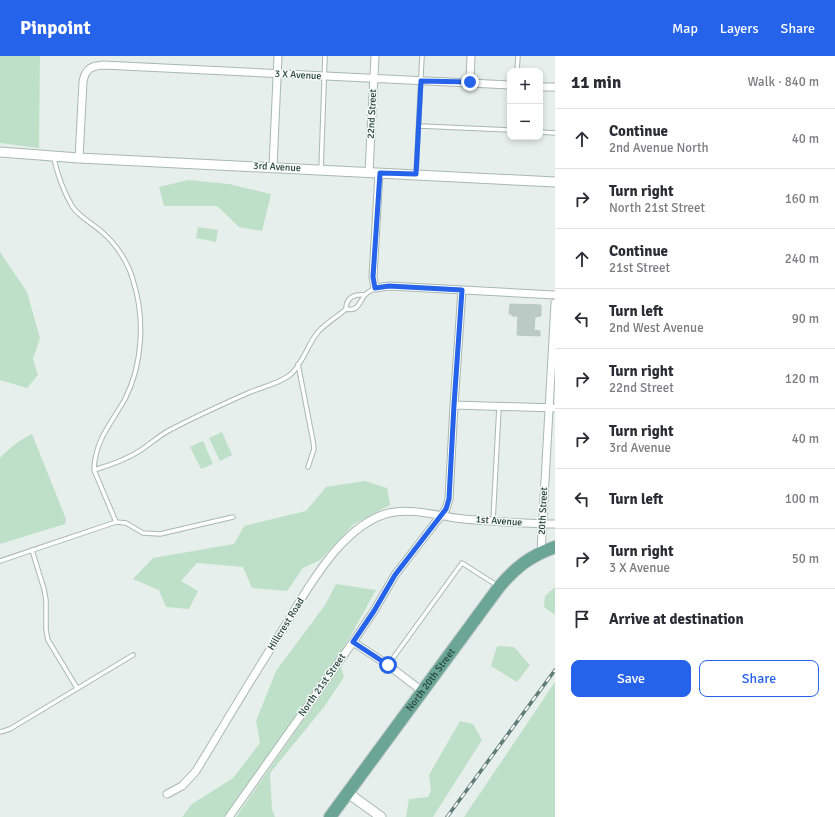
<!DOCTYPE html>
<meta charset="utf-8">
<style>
:root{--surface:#fff;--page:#f7f7f7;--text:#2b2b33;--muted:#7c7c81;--line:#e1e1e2;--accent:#2563eb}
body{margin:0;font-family:Signika,sans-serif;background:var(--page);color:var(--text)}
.controls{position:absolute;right:12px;top:12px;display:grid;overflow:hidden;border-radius:8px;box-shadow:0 2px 6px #0003}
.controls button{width:36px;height:36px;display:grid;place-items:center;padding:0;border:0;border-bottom:1px solid var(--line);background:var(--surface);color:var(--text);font:20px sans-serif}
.stop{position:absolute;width:12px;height:12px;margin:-9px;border:3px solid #2563eb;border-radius:50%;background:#fff}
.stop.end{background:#2563eb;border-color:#fff;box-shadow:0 1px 4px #0008}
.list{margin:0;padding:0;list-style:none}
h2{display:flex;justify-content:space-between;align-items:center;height:52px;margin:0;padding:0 16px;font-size:17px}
h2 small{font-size:13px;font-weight:400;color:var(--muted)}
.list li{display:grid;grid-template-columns:26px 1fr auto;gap:12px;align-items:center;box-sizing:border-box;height:60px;padding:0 16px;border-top:1px solid var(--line)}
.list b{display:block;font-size:15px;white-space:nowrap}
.list p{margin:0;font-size:13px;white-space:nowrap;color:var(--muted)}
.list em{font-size:13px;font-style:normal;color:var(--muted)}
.actions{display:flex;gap:8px;padding:12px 16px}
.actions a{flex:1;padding:9px 0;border:1px solid var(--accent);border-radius:8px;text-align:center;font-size:14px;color:var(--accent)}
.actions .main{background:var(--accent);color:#fff}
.icon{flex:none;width:22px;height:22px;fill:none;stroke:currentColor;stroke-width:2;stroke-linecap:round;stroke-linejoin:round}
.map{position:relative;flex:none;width:555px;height:761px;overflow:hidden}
header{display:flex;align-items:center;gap:24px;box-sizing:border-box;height:56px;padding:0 20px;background:var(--accent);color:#fff}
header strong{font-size:19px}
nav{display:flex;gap:22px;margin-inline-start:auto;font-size:14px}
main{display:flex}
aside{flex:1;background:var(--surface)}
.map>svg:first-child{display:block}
</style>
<header>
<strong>Pinpoint</strong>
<nav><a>Map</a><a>Layers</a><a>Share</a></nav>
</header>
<main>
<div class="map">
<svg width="555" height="761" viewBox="0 0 555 761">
<rect width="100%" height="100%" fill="#e6efeb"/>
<path fill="#bfe0c8" d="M0 0H40L39 92 0 87Z
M188 124 229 128 271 138 262 175 239 171 217 150H164L159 131Z
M198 171 218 174 216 186 196 182Z
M0 196 27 236 40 282 33 303 38 319 27 332 0 324Z
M222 376 232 399 220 405 209 382Z
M32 378 66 463 65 468 0 488V402C10 392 19 384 32 378Z
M203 385 213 408 201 413 190 391Z
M365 425 387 432 390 449 354 468 320 504 303 512 287 535 252 532 243 511 197 507 181 525 198 535 189 553 166 551 159 534 133 523 153 502 234 488 244 470 306 455 326 431Z
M336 528 376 534 342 595 224 761H182L192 748 233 722 260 687 256 665 276 615 325 549Z
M555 531V559L544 551 545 540Z
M497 590 514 591 530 609 517 626 491 610Z
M341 610 344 621 324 651 270 717 272 753 275 761H236Z
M555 626V761H464Z
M460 665 473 668 482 684 433 761H406L409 743 428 741 431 735 429 719Z"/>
<path fill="#bbcac4" stroke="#b8c9c2" d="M510 248 541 249V260L535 261 534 274 540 275V280L517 279 518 260H512V258H509Z"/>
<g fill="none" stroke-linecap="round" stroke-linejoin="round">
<g stroke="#a8b8b2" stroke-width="5.5">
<path id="service" d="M517 15 518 0
M420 70 510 74
M540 76 555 77
M321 114 325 0
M416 119 422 0
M364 239C354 238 346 242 346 253 360 256 359 244 366 238 368 236 372 234 375 232
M298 308 313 385 314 393 308 411
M94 414C111 409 126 404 141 394 150 388 159 380 168 375 194 361 221 349 248 337 262 331 278 328 290 319 303 308 307 289 318 276 326 267 337 261 346 253
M493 465 499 351
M116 466 126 467 143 477 160 478 233 461
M32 494 44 533 46 544V574L48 584 77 632
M0 505 116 466 94 414C95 384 111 368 125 343 143 308 145 261 133 224 128 206 116 188 102 176 92 167 79 161 72 150 64 136 57 117 54 102
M388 609 462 507 498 530
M0 676 10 673 133 599"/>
</g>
<g stroke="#a8b8b2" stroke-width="9">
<path id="minor" d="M470 26 471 0
M540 31H555
M79 102 83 26C85 13 91 10 103 9L510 29
M273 111 278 0
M369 116 375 0
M379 117 373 221 375 232 389 230 555 239
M454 349 555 352
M541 496 555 247
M353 586 388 609 422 635
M167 738 182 730 196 715C224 669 251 623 280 578 297 550 314 520 335 495 349 479 368 462 389 457 411 452 434 459 455 462 488 466 522 467 555 468
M229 761 353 586 374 555 395 519 446 453 449 443 454 349 462 234"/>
</g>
<g stroke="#a8b8b2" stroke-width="11">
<path id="tertiary" d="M0 96 79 102 555 126
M348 737 381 761"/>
</g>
<g stroke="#c2cac8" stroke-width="14">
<g id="primary">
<path id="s1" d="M330 761 499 531C516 511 530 500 555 491"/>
</g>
</g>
<use href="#service" stroke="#fff" stroke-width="3.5"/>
<use href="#minor" stroke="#fff" stroke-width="7"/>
<use href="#tertiary" stroke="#fff" stroke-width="9"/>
<use href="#primary" stroke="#6aa596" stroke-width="12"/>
<g stroke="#5f7d75" stroke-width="3.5">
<path id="rail" d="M447 761 555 614"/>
</g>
<use href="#rail" stroke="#f7fbf9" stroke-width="2" stroke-dasharray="6" stroke-linecap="butt"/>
</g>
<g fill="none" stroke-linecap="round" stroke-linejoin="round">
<path stroke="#2563eb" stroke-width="5" d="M388 609 353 586 374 555 395 519 446 453 449 443 454 349 462 234 389 230 375 232 373 221 380 117 416 118 421 25 470 26"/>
</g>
<g text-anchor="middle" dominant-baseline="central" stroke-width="3" stroke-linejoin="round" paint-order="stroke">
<g font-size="10" fill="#24423a" stroke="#f7fbf9">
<text transform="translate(298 19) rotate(3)">3 X Avenue</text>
<text transform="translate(372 58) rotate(-87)">22nd Street</text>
<text transform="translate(277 111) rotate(3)">3rd Avenue</text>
<text transform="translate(543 455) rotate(-87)">20th Street</text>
<text transform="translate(499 465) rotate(4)">1st Avenue</text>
<text transform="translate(286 568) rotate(-58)">Hillcrest Road</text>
<text stroke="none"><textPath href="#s1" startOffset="170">North 20th Street</textPath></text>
<text transform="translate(322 629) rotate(-55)">North 21st Street</text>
</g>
</g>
</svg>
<div class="controls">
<button>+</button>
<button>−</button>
</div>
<div class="stop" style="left:388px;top:609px"></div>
<div class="stop end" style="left:470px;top:26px"></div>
</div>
<aside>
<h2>11 min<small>Walk · 840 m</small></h2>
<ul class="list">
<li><svg class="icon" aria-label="ahead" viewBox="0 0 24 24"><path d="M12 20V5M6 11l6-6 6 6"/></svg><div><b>Continue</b><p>2nd Avenue North</p></div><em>40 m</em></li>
<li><svg class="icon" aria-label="right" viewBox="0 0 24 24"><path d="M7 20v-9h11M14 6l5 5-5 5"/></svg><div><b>Turn right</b><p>North 21st Street</p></div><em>160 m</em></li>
<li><svg class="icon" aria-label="ahead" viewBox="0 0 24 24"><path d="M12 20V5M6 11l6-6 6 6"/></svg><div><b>Continue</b><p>21st Street</p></div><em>240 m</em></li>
<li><svg class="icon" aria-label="left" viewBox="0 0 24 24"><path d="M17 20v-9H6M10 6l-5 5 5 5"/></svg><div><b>Turn left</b><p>2nd West Avenue</p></div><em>90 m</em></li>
<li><svg class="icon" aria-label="right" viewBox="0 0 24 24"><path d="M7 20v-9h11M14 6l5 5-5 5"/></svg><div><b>Turn right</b><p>22nd Street</p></div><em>120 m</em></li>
<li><svg class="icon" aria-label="right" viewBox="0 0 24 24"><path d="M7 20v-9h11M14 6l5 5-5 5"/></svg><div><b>Turn right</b><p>3rd Avenue</p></div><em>40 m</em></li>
<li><svg class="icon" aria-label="left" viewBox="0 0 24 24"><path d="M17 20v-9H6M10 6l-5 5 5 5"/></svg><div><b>Turn left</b></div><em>100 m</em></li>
<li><svg class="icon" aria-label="right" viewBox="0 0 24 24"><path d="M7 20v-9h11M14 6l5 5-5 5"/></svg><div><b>Turn right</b><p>3 X Avenue</p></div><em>50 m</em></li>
<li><svg class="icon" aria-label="arrive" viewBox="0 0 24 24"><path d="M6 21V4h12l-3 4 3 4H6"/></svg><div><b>Arrive at destination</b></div></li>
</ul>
<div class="actions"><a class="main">Save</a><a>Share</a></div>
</aside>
</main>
